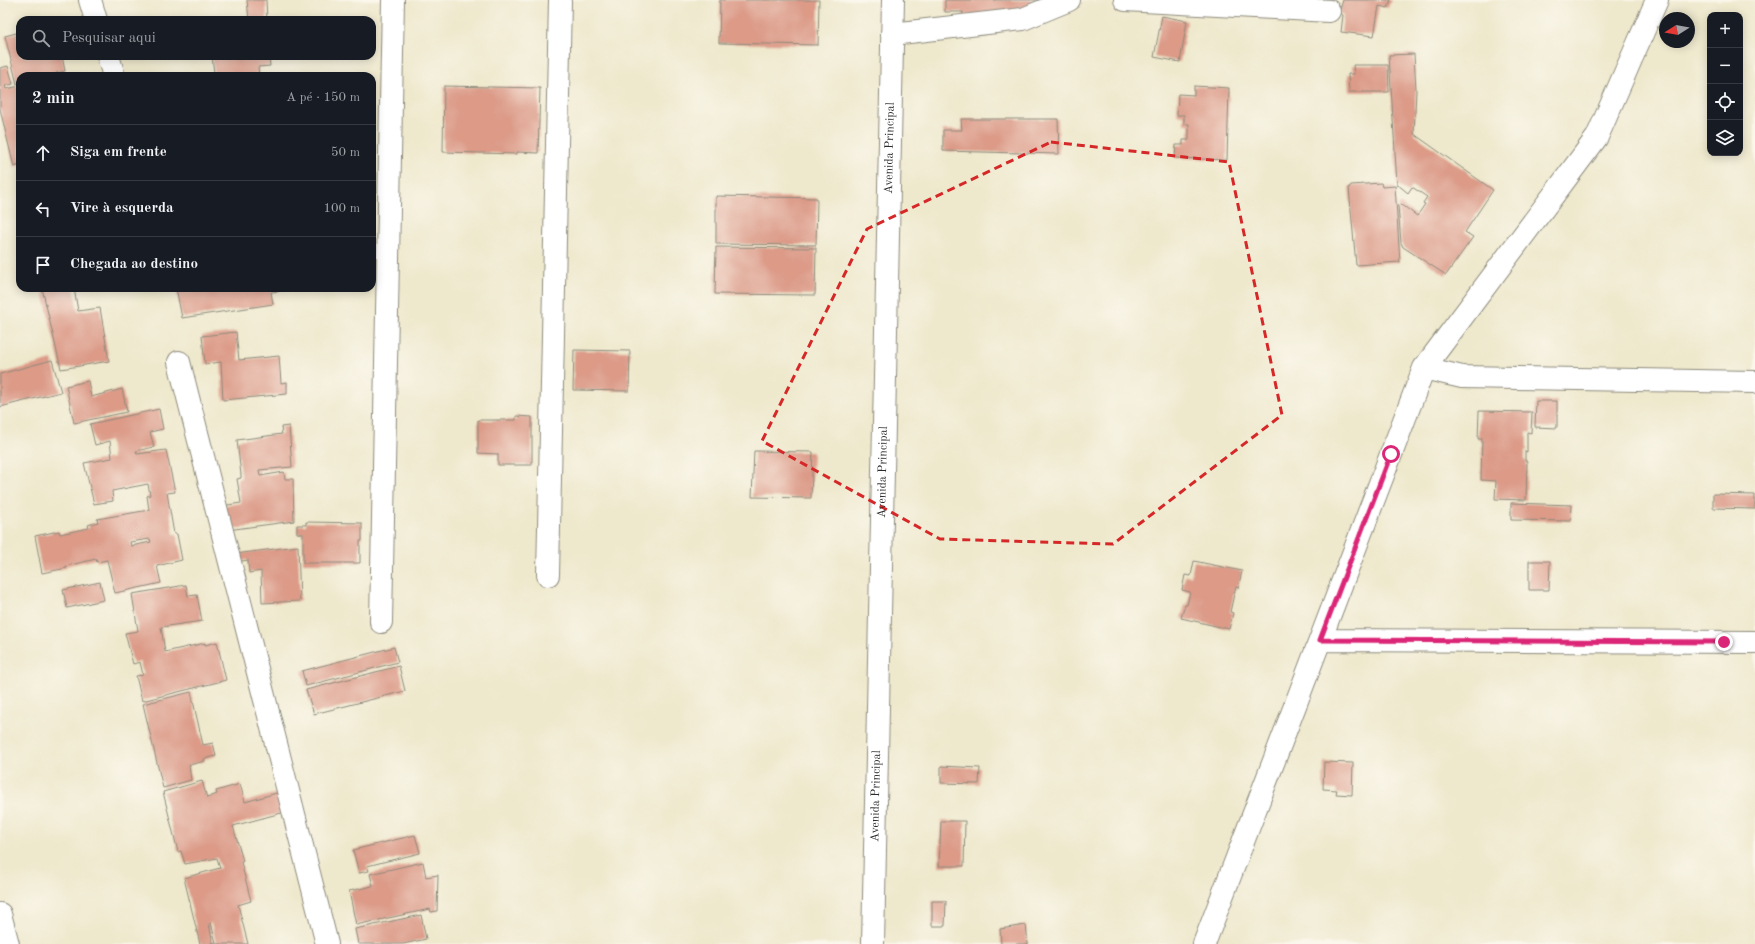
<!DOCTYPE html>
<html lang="pt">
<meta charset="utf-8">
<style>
:root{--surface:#171b24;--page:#242831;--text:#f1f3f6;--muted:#9ea1a6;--line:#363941}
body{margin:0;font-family:"Old Standard TT",serif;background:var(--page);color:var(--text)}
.controls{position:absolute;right:12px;top:12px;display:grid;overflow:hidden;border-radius:8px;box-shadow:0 2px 10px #0003}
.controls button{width:36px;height:36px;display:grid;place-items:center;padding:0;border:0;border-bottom:1px solid var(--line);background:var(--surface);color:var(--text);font:20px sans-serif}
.compass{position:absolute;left:1659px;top:12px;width:36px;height:36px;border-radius:50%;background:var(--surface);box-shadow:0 2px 10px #0003;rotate:259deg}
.stop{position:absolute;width:12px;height:12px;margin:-9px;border:3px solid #db2777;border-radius:50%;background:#fff}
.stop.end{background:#db2777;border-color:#fff;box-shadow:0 1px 4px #0008}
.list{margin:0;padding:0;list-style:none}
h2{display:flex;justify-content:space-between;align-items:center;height:52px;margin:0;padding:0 16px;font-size:17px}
h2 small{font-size:13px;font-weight:400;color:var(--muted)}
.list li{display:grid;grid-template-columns:26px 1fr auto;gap:12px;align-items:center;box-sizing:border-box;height:56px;padding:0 16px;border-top:1px solid var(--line)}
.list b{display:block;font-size:15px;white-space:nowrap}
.list em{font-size:13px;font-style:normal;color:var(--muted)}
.icon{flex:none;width:22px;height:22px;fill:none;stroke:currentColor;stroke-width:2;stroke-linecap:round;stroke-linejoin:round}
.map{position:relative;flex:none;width:1755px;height:944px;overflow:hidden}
.search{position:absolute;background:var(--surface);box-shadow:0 2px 10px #0003;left:16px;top:16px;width:360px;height:44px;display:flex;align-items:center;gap:10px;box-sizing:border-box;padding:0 14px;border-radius:12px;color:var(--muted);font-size:15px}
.panel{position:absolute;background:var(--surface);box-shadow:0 2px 10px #0003;left:16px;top:72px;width:360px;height:220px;border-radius:12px}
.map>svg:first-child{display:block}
</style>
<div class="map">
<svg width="1755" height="944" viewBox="0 0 1755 944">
<rect width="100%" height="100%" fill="#fbf7ec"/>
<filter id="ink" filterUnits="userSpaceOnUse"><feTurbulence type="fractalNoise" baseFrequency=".025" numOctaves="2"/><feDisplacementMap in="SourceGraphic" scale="8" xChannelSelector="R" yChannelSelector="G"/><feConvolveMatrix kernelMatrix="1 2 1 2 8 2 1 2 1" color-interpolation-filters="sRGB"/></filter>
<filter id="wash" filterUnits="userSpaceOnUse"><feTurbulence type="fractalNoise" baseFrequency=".012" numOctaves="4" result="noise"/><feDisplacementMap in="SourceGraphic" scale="16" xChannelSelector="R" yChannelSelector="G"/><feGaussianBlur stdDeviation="0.9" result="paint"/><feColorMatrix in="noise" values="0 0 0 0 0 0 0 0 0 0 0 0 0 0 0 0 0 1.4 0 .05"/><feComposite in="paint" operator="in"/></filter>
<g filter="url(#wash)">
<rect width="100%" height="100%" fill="#eee8cc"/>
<g id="blocks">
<path fill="#dc9a87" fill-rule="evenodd" d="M247 0H266L267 20H249Z
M720 0H819L818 45 719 43Z
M945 0H1054L1004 16 963 15V12H945Z
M1343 0H1391L1388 8 1379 6 1374 36 1341 32 1343 15 1339 13Z
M1162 16 1187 21 1180 62 1154 57Z
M20 32V56H62L65 71 56 73 57 76H20V83L17 84 5 36Z
M1414 54 1416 90 1414 134 1493 190 1465 232 1473 237 1446 275 1403 247 1401 243 1398 205 1401 204 1417 216 1425 204 1423 203 1427 197 1412 187 1408 193 1397 184 1389 55Z
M212 56H269L270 66 258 67 259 76H200L214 73Z
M1353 65H1388L1389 92H1349L1348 74H1354Z
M8 66 13 84 5 86 6 89 20 86V165L14 167 0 109V68Z
M444 86 540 88 538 153 517 152V154L443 152Z
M1194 86 1229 88 1227 160 1175 158 1176 145H1183V140H1189V124H1184V115H1177L1178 94 1194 95Z
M961 119H1058L1059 154 943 151V130H962Z
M1381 183 1382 187 1395 186 1400 262 1356 265 1349 188 1351 185Z
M716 196 817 198 816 245 716 244Z
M716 247 816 248 815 295 715 294Z
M42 288H74L78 311 100 308 109 361 61 369Z
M176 288H280V291L271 292 273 304 182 318Z
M236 332 239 360 279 356 281 383 287 382V394L223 400 221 362 205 364 202 336Z
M574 350 630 351 629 391 573 390Z
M52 360 61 392 0 407V374Z
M88 381 91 397 122 389 127 412 74 423 66 386Z
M1536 401H1557V428L1535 427Z
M159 409 163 429 150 432 154 447 136 451 137 454 166 450 175 492 167 493 174 534H177L182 560 157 566 161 583 115 593 107 560 97 562 96 559 66 566 67 568 42 573 35 536 59 531 60 534 89 528 88 525 98 522 97 519 149 510 147 496 150 495 148 484 112 491 113 501 94 504 84 463 112 458 110 441 95 445 90 424ZM150 539 151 542 131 546 130 542Z
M1479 411 1532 412 1531 433 1527 432V452L1525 451V461H1527L1526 500 1495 499 1496 481 1481 480 1482 439H1478Z
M516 416 532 417V465H498V454L478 453V420H516Z
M289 426 292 467 259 470 260 476 284 472 285 479H293L294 521 220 531 215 507 241 503 237 479 241 478V475L237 440 282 434 281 427Z
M754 451 813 452 811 498 752 497Z
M1713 494 1755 495V509L1713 508Z
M1511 503 1572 505 1571 521 1511 520Z
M306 522 362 523V541H360V563H303V534L297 533V525H306Z
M298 546 300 601 262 603 261 571 249 573 248 560 236 562 235 554Z
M1194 561 1242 571 1238 588 1236 587 1234 594 1230 612 1233 613 1229 629 1181 618 1185 605H1187L1190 592 1182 590 1185 575 1191 576Z
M1529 561H1550L1549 590H1529Z
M100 582 104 600 67 608 63 590Z
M186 585 188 596 197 595 202 621 161 627 165 652 205 643V645L217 642 226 680 142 701 136 676 143 675 140 662 133 664 125 633 138 631 132 594Z
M394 647 398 662 306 686 302 671Z
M399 666 405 691 314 714 306 690Z
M191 692 203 745 213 743 216 756 204 759 205 761 189 765 191 780 163 788 143 704Z
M1324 762 1353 763 1352 795 1336 794 1337 790 1323 789Z
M941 766 980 768 979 784 941 783Z
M202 781 207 798 217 794 216 791 240 784 245 802 280 792 285 812 233 826 243 861 241 862 251 901 238 905 248 944H200L184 878 220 868 217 858 185 864 181 851 178 852 163 792ZM211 923 216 943H213L209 924Z
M941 821H965L964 866H939Z
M415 835 420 853 367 866 369 871 359 873 353 850Z
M423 862 426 877 438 875 437 911 431 912 430 909 356 925 349 891 373 886 370 874Z
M932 901H946L945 926H932Z
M421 915 426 939 403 944H358L355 929Z
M1026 925 1028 944H1001L1000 929Z"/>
</g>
</g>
<g filter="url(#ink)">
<use href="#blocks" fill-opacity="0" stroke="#8c8a7c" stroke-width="1"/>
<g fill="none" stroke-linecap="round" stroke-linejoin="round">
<g stroke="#8c8a7c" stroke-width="24">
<path id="minor" d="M90 0 96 20
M1125 0 1329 11
M892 34 1023 19 1069 0
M108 56 114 76
M179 362 327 944
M1424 368 1462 377 1755 382
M548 575 560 0
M381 622 393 0
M1320 640 1755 642
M0 914 8 944
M1204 944 1424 368 1597 137 1657 0"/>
</g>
<g stroke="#8c8a7c" stroke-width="24">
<g id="tertiary">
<path id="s1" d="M873 944 893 0"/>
</g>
</g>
<use href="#minor" stroke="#fff" stroke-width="22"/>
<use href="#tertiary" stroke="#fff" stroke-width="22"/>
</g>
</g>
<g fill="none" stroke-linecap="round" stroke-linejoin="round" filter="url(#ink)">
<path stroke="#db2777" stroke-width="5" d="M1391 454 1320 640 1724 642"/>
</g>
<path fill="none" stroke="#d62828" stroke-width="3" stroke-dasharray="8 5" stroke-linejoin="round" d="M1051 142 1229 162 1282 415 1113 544 940 539 762 441 867 229Z"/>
<g text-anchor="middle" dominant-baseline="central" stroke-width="3" stroke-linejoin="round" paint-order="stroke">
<g font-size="12" fill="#2b2b2b" stroke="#fbf7ec">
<text stroke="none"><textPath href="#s1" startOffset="796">Avenida Principal</textPath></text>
<text stroke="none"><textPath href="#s1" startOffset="472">Avenida Principal</textPath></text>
<text stroke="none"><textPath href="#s1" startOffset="148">Avenida Principal</textPath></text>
</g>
</g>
</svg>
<div class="controls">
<button>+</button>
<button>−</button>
<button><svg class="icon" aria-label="locate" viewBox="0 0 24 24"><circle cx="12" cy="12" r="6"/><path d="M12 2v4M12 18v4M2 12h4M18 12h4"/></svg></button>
<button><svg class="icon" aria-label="layers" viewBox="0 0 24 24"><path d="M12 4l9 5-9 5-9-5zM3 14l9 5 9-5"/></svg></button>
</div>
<svg class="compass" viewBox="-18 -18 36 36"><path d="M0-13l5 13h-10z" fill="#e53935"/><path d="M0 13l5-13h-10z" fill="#9ea1a6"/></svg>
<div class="stop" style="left:1391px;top:454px"></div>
<div class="stop end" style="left:1724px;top:642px"></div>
<div class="search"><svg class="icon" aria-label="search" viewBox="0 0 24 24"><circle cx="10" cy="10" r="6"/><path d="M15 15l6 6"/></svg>Pesquisar aqui</div>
<section class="panel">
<h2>2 min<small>A pé · 150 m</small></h2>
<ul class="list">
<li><svg class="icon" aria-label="ahead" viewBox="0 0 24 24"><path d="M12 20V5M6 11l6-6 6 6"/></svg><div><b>Siga em frente</b></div><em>50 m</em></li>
<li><svg class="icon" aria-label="left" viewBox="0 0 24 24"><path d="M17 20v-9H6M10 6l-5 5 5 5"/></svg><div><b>Vire à esquerda</b></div><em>100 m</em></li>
<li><svg class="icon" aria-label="arrive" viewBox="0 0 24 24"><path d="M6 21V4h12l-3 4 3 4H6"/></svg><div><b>Chegada ao destino</b></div></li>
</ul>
</section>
</div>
